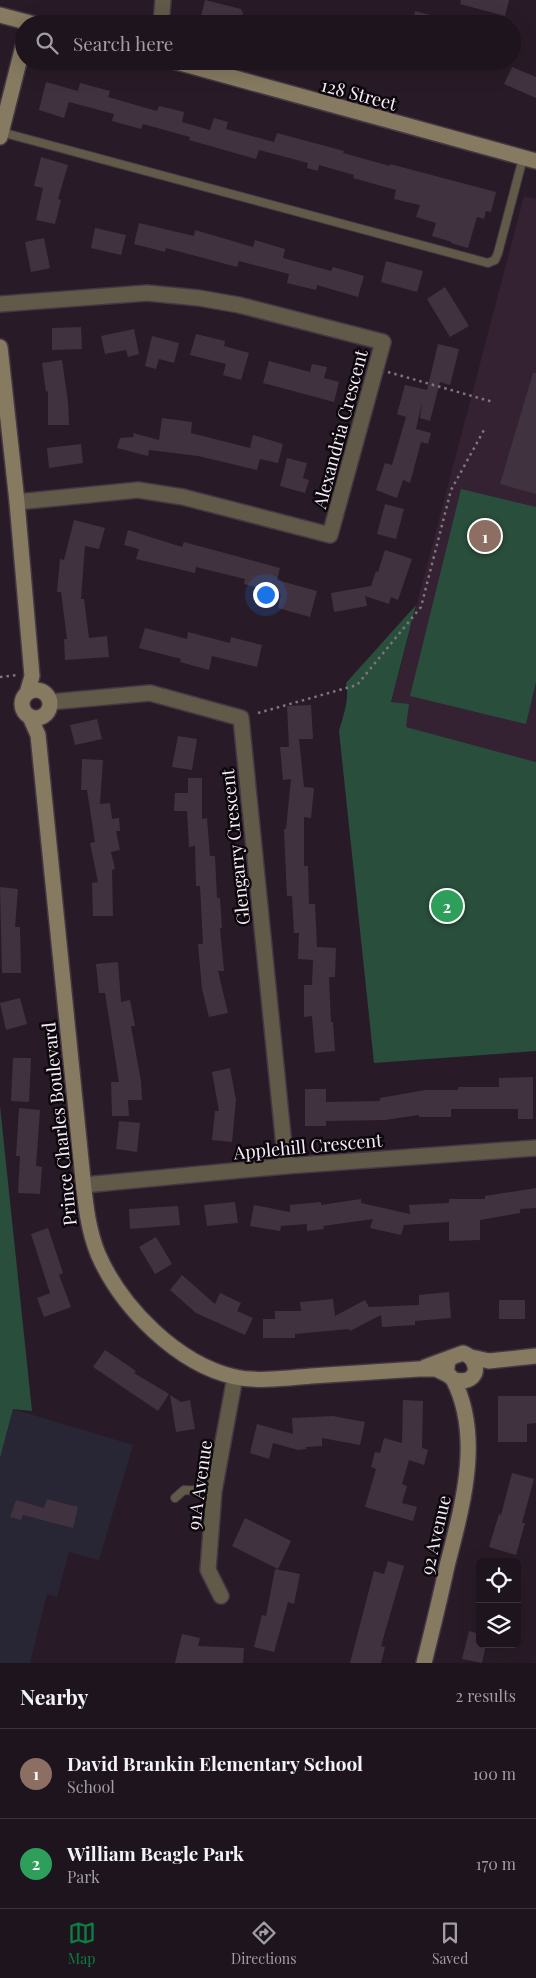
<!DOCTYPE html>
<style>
:root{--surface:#1e141d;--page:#2b212a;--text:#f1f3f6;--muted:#a19ea4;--line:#3c333b;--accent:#0b8043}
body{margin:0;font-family:"Playfair Display",serif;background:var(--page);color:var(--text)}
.controls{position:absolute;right:15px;bottom:15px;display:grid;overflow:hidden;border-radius:8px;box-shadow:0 5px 20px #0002}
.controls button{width:45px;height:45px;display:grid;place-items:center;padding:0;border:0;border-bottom:1px solid var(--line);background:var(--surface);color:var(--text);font:25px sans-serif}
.you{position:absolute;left:265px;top:594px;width:18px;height:18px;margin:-12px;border:4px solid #fff;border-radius:50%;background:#1a73e8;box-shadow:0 0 0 8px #1a73e833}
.badge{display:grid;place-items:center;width:32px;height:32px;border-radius:50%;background:var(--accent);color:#fff;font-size:16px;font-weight:700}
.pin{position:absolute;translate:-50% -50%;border:2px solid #fff;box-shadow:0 1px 5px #0006}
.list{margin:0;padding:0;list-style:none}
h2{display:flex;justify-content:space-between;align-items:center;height:65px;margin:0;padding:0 20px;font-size:21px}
h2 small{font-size:16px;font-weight:400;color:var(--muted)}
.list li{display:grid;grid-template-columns:32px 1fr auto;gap:15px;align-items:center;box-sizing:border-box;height:90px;padding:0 20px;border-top:1px solid var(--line)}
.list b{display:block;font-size:19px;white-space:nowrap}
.list p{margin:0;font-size:16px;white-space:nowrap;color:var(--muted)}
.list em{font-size:16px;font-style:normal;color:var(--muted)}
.icon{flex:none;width:28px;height:28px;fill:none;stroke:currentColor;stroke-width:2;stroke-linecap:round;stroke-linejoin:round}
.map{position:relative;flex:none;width:536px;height:1663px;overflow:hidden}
.search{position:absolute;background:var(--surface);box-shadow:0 5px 20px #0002;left:15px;right:15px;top:15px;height:55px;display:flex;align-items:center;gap:12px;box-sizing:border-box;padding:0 18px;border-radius:28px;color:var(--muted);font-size:19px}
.sheet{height:245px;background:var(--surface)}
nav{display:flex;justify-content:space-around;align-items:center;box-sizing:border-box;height:70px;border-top:1px solid var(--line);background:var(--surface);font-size:14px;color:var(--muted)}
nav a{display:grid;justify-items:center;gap:2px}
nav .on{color:var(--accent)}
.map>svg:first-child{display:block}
</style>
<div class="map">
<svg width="536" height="1663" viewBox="0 0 536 1663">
<rect width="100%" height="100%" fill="#281b27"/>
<path fill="#282535" d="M13 1409 133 1445 99 1560 69 1552 57 1597 47 1594 30 1663H0V1458Z"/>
<path fill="#342233" d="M524 196 536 199V762L386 722Z"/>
<path fill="#294e3b" d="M461 489 536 507V682L526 724 410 696Z
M416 605 391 702 409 704 406 727 536 762V1051L374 1063 339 731C343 716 350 699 346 683Z
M0 1106 32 1411 13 1409 0 1458Z"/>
<path fill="#413240" d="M205 0 241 9 243 13 240 24H199Z
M461 0H509L505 16 460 4Z
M415 11 449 20 448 24H412Z
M512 67 536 77V98L504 84Z
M46 82 78 91 80 83 110 91 108 97 157 111 159 106 184 112 182 122 210 130 214 118 228 122 226 129 274 142 277 133 344 151 343 153 390 166V164L496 192 491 212 486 211 484 219 477 217 468 248 451 243 452 242 432 236 436 223 416 217 420 205 394 199 396 190 353 178 354 175 319 165 318 171 307 168 308 163 259 150 256 159 189 140 190 137 143 124 141 129 112 121 114 114 69 102 64 118 39 110Z
M41 157 68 165 58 199 61 200 55 224 36 220 43 188 34 186Z
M139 223 194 236 195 230 253 247 255 240 285 249 283 258 331 271 333 267 364 276 358 297 317 285 316 290 287 283 289 274 239 261 237 267 166 248 165 252 134 244Z
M95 228 126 235 121 255 91 248Z
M44 238 50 268 31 272 25 242Z
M386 261 423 271 417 292 381 282Z
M445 287 469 326 450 337 427 299Z
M81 327 82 349 52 350V328Z
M134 329 139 354 128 357 126 350 105 354 101 336Z
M196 334 225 341 224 346 249 353 241 380 223 375 226 364 190 355Z
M152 336 179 343 174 363 159 359 156 369 145 366Z
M438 344 459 349 450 385 440 382 430 421 420 418 422 403 416 429 431 433 428 444 421 442 410 483 403 480 397 498 376 490 385 463 392 465 406 417 397 414 405 385 427 390Z
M62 360 68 402 69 425H48V391L46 392 42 363Z
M269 361 310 372 312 364 327 367 324 378 339 382 334 402 263 383Z
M533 373H536V494L500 484Z
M162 418 192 422 191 433 250 448 253 435 283 444 278 463 260 459 257 470 198 456 149 450 148 456 117 448 120 438 134 437 133 433 159 440Z
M81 444 83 463 49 468 47 448Z
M287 458 307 463 303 478 309 480 305 493 280 486Z
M385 504 404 509 396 539 377 534Z
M74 520 105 528 99 549 85 546 81 599H84L89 638 107 636 109 657 65 660 64 639H67L61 592H57L60 559 64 560Z
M128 530 182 547 184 542 280 568 277 580 317 591 310 617 278 608 281 594 244 584 245 579 196 567 195 573 136 559 139 549 124 545Z
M385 550 412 559 398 600 391 597 389 604 365 596 367 606 334 612 331 593 371 586 376 571 378 572Z
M145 628 187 639 188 632 230 643 231 637 262 645 257 667 212 656 209 670 180 662 181 659 139 648Z
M311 705 313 739H299L304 787 314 788 311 818 304 817V866H308L309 904H315L317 947 336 948 335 977H329L331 1022H333L335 1051 315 1053 312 1016 304 1017V985H312L313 960 298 959 299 933H294L292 896H287L284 829H286L291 779 283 780 280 747H289L287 706Z
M97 719 102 739 75 745 70 725Z
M178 736 197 739 192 770 172 767Z
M82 759 103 760 100 804 110 803 112 819 119 818 120 831H116L120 850 111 852 115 869 112 870 113 916H93L92 883 98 882 90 843 95 842 87 790H81Z
M188 778H202V819L207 818 210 856H215L217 898H220L222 928H220L224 971H218L228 1013 209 1017 202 989 198 944H203L200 886H196L195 846 189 847 187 811H174L175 793H188Z
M0 887 18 889 15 927H20L21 973H2Z
M118 962 121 1002 130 1000 135 1026H131L141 1081 142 1100H128L129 1116H112L111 1082H119L105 993H99L96 964Z
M20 998 27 1024 6 1030 0 1003Z
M13 1058H31L29 1102 11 1101Z
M230 1068 236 1100 232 1142 212 1140 215 1111H219L212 1072Z
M533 1077V1119H518V1109H451V1117H419V1115L385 1120 326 1121V1126H305V1089H326V1102L380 1101V1098L425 1090H458V1087H499V1078Z
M19 1108 40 1110 36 1166 42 1167 40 1194 18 1193 20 1156H16Z
M119 1121 140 1123 137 1152 116 1149Z
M536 1188V1208L520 1209V1213L480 1220V1240L449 1241V1222L404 1225 401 1235 370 1228 373 1219 323 1226 324 1229 307 1231V1224L281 1226 280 1231 250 1226 254 1205 290 1212V1205L321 1202V1205L361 1199V1203L410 1214 409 1205 449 1203V1199H485V1196Z
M235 1202 238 1223 207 1226 204 1205Z
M178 1206 180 1225 130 1229 129 1209Z
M48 1228 63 1273 59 1275 71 1307 44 1317 37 1298 50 1293 31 1234Z
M156 1237 172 1264 155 1274 139 1247Z
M182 1275 215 1304 220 1293 241 1303 237 1311 253 1318 245 1335 196 1313 170 1290Z
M449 1292 451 1318 415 1321V1325L382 1327 381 1315 350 1331 349 1329 295 1334V1338H263V1319H275V1311H301L300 1302 333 1299 335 1316 365 1300 369 1307 419 1305V1295Z
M499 1300H525V1319H499Z
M105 1350 136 1371 134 1373 169 1394 158 1411 93 1367Z
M170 1395 181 1402 190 1400 195 1429 176 1432Z
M498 1396H536V1423L527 1424V1442H498Z
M403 1400 423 1401 422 1448 428 1450 424 1465 409 1460 402 1484 407 1486 402 1503 417 1507 413 1521 365 1507 376 1469 371 1467 375 1452 380 1453 384 1438 402 1443Z
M333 1416 365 1422 360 1445 322 1438V1446L306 1447V1449L298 1450 273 1443 269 1459 250 1453 257 1424 293 1434 292 1418Z
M512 1473 534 1479 522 1523H525L516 1555 489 1547 499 1514 501 1515Z
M47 1499 78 1507 73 1528 23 1515 21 1520 10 1517 16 1500 44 1508Z
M245 1518 291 1541 278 1569 232 1546Z
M388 1561 404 1566 381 1646 385 1647 381 1663H350L374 1571 384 1574Z
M275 1569 300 1574 294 1604 288 1602 274 1652 254 1647 262 1615 266 1616Z
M469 1631 480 1634V1644H486L482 1663 462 1659Z
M182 1634 200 1638 198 1646 244 1648 243 1663H175Z"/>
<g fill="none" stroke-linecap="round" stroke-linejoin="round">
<g stroke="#453844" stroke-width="10">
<path id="lane" d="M1 132 488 263 495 260 498 253 523 158
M175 1498 184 1490 214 1491"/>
</g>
<g stroke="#453844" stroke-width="18">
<path id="street" d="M161 24 163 0
M0 304 147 293 199 298 239 305 383 342 330 535 183 497 138 490 17 502
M50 702 150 693 241 718 286 1166
M84 1185 286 1166 536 1148
M221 1596 208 1570 214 1491 235 1377"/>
</g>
<g stroke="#453844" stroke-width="18">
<path id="secondary" d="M0 15 34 24
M173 61 536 161
M0 137 24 42
M0 347 17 502 32 676 27 693
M22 704a14 14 0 1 1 28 0a14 14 0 1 1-28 0Z
M30 717 38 735C50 850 61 966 73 1081 76 1111 79 1140 82 1170 85 1199 87 1227 98 1254 121 1307 177 1364 235 1377 259 1382 287 1378 311 1376 347 1374 383 1371 419 1369H436L450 1376
M471 1357 489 1361 536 1356
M425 1367 463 1353C468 1355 472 1357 474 1363 484 1388 434 1387 450 1358
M424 1663C432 1631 440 1599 447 1566 462 1507 483 1437 453 1379"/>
</g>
<path stroke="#80757f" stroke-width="2.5" stroke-dasharray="2.5 4" stroke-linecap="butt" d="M388 372 493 402
M0 677 18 675
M258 713 357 685 421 607 451 490 484 430"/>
<use href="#lane" stroke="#615a49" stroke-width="8"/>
<use href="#street" stroke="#615a49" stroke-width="15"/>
<use href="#secondary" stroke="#867b60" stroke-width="15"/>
</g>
<g text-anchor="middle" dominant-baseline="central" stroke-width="5" stroke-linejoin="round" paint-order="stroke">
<g font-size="18" fill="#f7edf6" stroke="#0d080d">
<text transform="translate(359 94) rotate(15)">128 Street</text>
<text transform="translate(340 429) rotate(-75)">Alexandria Crescent</text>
<text transform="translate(235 847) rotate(-96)">Glengarry Crescent</text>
<text transform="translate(59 1124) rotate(-96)">Prince Charles Boulevard</text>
<text transform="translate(308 1146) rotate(-5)">Applehill Crescent</text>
<text transform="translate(199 1485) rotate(-82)">91A Avenue</text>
<text transform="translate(435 1535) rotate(-77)">92 Avenue</text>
</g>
</g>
</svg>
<div class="controls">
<button><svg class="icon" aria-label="locate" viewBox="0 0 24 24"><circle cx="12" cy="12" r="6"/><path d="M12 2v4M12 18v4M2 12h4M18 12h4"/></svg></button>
<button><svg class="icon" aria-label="layers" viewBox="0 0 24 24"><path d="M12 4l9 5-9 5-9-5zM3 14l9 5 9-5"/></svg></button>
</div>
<div class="you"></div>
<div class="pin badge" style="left:485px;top:536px;background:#8d6e63">1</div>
<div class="pin badge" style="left:447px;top:906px;background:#2e9e5b">2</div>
<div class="search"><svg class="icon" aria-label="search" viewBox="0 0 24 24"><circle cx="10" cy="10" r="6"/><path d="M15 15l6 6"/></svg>Search here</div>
</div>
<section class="sheet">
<h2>Nearby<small>2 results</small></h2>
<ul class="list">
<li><span class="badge" style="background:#8d6e63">1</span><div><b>David Brankin Elementary School</b><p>School</p></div><em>100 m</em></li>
<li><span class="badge" style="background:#2e9e5b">2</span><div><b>William Beagle Park</b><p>Park</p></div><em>170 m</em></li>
</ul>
</section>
<nav>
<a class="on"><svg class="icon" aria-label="map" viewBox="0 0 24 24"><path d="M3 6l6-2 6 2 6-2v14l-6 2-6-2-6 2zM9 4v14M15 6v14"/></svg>Map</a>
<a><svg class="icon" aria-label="directions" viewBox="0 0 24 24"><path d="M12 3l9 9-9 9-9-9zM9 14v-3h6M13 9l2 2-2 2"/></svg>Directions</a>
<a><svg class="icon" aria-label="saved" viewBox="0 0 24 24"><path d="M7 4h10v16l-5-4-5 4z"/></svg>Saved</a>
</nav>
